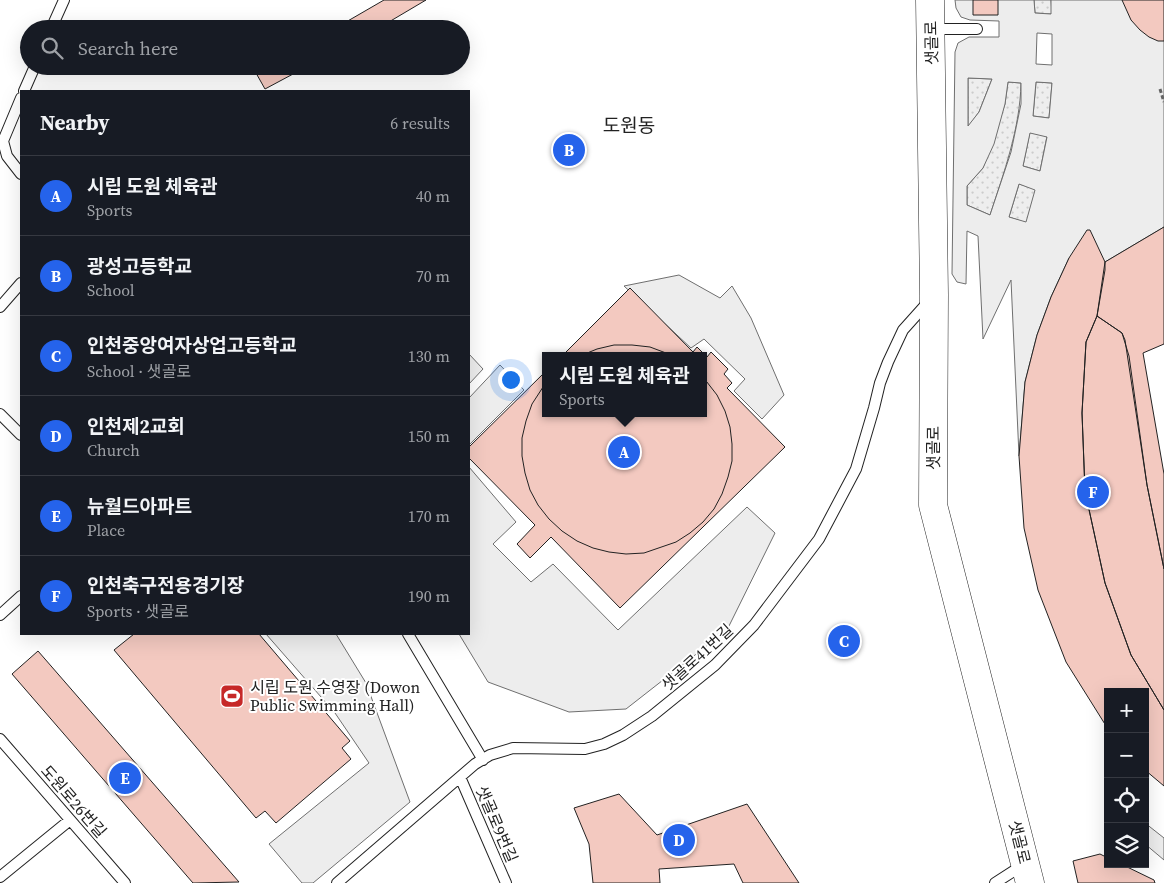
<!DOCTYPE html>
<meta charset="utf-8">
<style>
:root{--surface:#171b24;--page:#20242c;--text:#f1f3f6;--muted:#9ea1a6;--line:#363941;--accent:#2563eb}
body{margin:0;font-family:"Source Serif 4","Noto Sans KR",serif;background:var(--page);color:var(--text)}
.controls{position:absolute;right:15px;bottom:15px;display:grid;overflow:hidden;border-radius:0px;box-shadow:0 5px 20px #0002}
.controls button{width:45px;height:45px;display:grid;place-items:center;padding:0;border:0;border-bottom:1px solid var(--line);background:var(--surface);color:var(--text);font:25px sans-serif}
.you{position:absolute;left:510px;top:379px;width:18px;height:18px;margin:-12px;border:4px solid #fff;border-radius:50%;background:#1a73e8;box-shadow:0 0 0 8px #1a73e833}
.badge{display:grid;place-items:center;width:32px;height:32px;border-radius:50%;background:var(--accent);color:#fff;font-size:16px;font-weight:700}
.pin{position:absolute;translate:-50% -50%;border:2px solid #fff;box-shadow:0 1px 5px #0006}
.popup{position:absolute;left:542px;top:352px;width:165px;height:65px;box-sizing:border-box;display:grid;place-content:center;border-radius:0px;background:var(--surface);filter:drop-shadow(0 1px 4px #0005);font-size:16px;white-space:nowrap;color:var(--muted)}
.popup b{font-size:19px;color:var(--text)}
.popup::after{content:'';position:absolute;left:50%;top:100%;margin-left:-10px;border:10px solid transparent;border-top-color:var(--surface)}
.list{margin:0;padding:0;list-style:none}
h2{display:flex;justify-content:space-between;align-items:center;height:65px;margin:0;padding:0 20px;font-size:21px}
h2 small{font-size:16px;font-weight:400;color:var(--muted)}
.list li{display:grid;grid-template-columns:32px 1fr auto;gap:15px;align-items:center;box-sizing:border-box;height:80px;padding:0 20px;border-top:1px solid var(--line)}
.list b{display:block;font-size:19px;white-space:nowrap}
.list p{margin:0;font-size:16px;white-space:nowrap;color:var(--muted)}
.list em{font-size:16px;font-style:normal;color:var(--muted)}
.icon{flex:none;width:28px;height:28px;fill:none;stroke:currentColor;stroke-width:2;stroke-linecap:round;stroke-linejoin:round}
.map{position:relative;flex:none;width:1164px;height:883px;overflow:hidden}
.search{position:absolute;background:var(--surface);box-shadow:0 5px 20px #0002;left:20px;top:20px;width:450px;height:55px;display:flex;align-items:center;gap:12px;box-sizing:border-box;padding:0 18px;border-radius:28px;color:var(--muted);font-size:19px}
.panel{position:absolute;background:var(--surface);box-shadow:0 5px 20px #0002;left:20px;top:90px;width:450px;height:545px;border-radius:0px}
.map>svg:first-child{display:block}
</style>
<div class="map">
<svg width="1164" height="883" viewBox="0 0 1164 883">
<defs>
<pattern id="green-dots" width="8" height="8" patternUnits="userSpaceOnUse" patternTransform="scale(1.25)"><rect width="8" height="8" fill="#eee"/><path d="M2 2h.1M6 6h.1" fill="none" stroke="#ccc" stroke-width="1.8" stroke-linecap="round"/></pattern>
</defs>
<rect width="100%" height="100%" fill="#fff"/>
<path fill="url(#green-dots)" stroke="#6f6f6f" d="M1034 0H1051L1052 14 1035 13Z
M968 78 992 79 979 112 968 127Z
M1008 82 1021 83C1020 129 1004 172 990 215L967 205V186L983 168 1005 104Z
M1036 82 1052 83 1049 118 1033 116Z
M1030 132 1047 136 1040 171 1023 166Z
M1019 184 1036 189 1027 223 1009 217Z"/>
<path fill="#eee" stroke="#6f6f6f" d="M469 354 483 369 469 384Z"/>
<path fill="#ededed" stroke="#6f6f6f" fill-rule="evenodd" d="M955 0H1034L1035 13 1051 14V0H1164V227L1105 262 1069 258 1051 297 1037 335 1025 382 1019 456 1011 280 983 339 978 236 967 231 966 284 957 282 952 274 955 52 958 43 969 37H999V21L970 20 961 17 956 8ZM1037 33 1052 34V65L1036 64ZM968 78 992 79 979 112 968 126ZM1008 82 1021 83V104L1011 152 990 215 967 205V186L983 168 994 144 1005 104ZM1036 82 1052 83 1049 118 1033 116ZM1030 133 1047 137 1040 171 1023 166ZM1019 184 1035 190 1026 222 1009 217Z
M679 275 720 298 732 286 751 318 784 395 762 419 734 391 745 379 704 339 691 348 624 286Z
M500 365 524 390 469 445V398Z
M469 467 516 522 493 544 531 582 553 564 618 630 747 507 775 533 727 630 626 709 569 712 488 682 459 634H469Z
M266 634H336L366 683 410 802 313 883H302L269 844 369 763 335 713Z
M1145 823 1164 838V860L1145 844Z"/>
<path fill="#f3c9c0" stroke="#222" d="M384 0H426L377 29H350L346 22Z
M973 0H998V15H973Z
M1122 0H1164V41H1158L1149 37 1140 30 1131 20Z
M269 66H308L265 89 256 73Z
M1164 227V344L1143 353 1164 474V569L1147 485 1125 340 1122 333 1097 316 1105 262Z
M1087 230H1090L1105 262V270L1097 316 1086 342 1082 413 1085 491 1105 583 1131 655 1164 710V786L1145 770V692H1108V729L1066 662 1038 590 1024 528 1019 456 1025 382 1037 335 1051 297 1069 258Z
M630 288 693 352 697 347 707 357 711 352 728 369 724 374 732 383 727 388 785 447 620 608 551 537 530 558 517 544 535 525 469 458V447L545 372V413H703V356H562Z
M1097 316 1122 333 1129 356 1147 485 1164 569V710L1131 655 1105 583 1085 491 1082 413 1086 342Z
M614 345H632L650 347 674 356H580L597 349Z
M703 377 717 395 725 411 730 427 732 444V461L728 477 722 494 714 509 703 522 690 533 676 542 644 553 626 554 609 552 593 548 577 541 562 531 549 519 538 505 530 490 525 473 522 456V438L526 421 532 404 545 384V413H703Z
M134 634H259L350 741 342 748 351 759 276 823 265 811 256 818 114 650Z
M38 651 239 882 193 883 12 674Z
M619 794 657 835 747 804 799 883H743L734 864 659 869 660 883H593L589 844 574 808Z
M1100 854 1108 858V864H1121L1154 880 1155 883H1078L1073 861Z"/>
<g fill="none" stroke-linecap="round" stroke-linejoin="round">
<g stroke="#222" stroke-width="12">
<path id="lane" d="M51 29 64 0
M930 29H977
M24 91 35 66
M21 98 3 141 7 156 21 174
M0 307 21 283
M0 414 21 435
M0 615 21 596
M408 634 483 760
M0 739 125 883
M460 777 506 883
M0 877 70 820
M337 883 475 764 490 755 513 748 585 749 604 744 623 735 652 716 715 665 754 625 819 539 856 469 874 408 880 383 888 362 903 330 929 301
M995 883 1023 865"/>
</g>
<g stroke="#222" stroke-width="29">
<path id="secondary" d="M930 0 934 295 933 505 1030 883"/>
</g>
<path stroke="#646464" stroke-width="3" stroke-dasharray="4 2.5" stroke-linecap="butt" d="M1160 89 1164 102"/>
<use href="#lane" stroke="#fff" stroke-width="10"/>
<use href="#secondary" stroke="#fff" stroke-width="28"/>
</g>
<defs>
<g id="stadium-square" transform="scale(1.25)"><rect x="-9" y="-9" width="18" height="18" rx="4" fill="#c62828" stroke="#fff"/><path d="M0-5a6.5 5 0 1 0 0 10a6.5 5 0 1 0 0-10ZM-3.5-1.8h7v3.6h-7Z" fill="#fff"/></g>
</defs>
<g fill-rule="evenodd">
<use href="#stadium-square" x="232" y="696"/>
</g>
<g text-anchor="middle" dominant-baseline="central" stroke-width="4" stroke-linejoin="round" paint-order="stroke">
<g font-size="16" fill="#222" stroke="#fff">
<text transform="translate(931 43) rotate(-91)">샛골로</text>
<text transform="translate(933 448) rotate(-90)">샛골로</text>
<text transform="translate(697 657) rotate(-42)">샛골로41번길</text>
<text transform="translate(74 801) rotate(49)">도원로26번길</text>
<text transform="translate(497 824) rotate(67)">샛골로9번길</text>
<text transform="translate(1020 842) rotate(76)">샛골로</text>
</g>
<g font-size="16" fill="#222" stroke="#fff" text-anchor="start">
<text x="250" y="687">시립 도원 수영장 (Dowon<tspan x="250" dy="18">Public Swimming Hall)</tspan></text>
</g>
<g font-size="19" fill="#222" stroke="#fff">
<text x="629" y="125">도원동</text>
</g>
</g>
</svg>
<div class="controls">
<button>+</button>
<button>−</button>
<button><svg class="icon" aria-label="locate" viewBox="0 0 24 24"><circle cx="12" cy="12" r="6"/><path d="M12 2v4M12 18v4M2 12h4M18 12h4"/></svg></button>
<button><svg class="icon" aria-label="layers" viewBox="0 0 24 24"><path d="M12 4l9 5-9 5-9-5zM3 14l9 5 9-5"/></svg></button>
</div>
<div class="you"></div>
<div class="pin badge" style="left:624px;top:452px">A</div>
<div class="popup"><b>시립 도원 체육관</b>Sports</div>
<div class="pin badge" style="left:569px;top:150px">B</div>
<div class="pin badge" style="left:844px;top:641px">C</div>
<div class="pin badge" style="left:679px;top:840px">D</div>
<div class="pin badge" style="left:125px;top:778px">E</div>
<div class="pin badge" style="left:1093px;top:492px">F</div>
<div class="search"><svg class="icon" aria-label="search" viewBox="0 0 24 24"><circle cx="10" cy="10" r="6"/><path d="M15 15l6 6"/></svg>Search here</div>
<section class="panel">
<h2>Nearby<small>6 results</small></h2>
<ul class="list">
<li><span class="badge">A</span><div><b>시립 도원 체육관</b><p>Sports</p></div><em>40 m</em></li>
<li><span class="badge">B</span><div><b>광성고등학교</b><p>School</p></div><em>70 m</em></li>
<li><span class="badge">C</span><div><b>인천중앙여자상업고등학교</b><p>School · 샛골로</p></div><em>130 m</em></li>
<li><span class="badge">D</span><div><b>인천제2교회</b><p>Church</p></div><em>150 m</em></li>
<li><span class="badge">E</span><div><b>뉴월드아파트</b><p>Place</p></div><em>170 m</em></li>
<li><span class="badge">F</span><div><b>인천축구전용경기장</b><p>Sports · 샛골로</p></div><em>190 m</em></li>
</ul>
</section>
</div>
